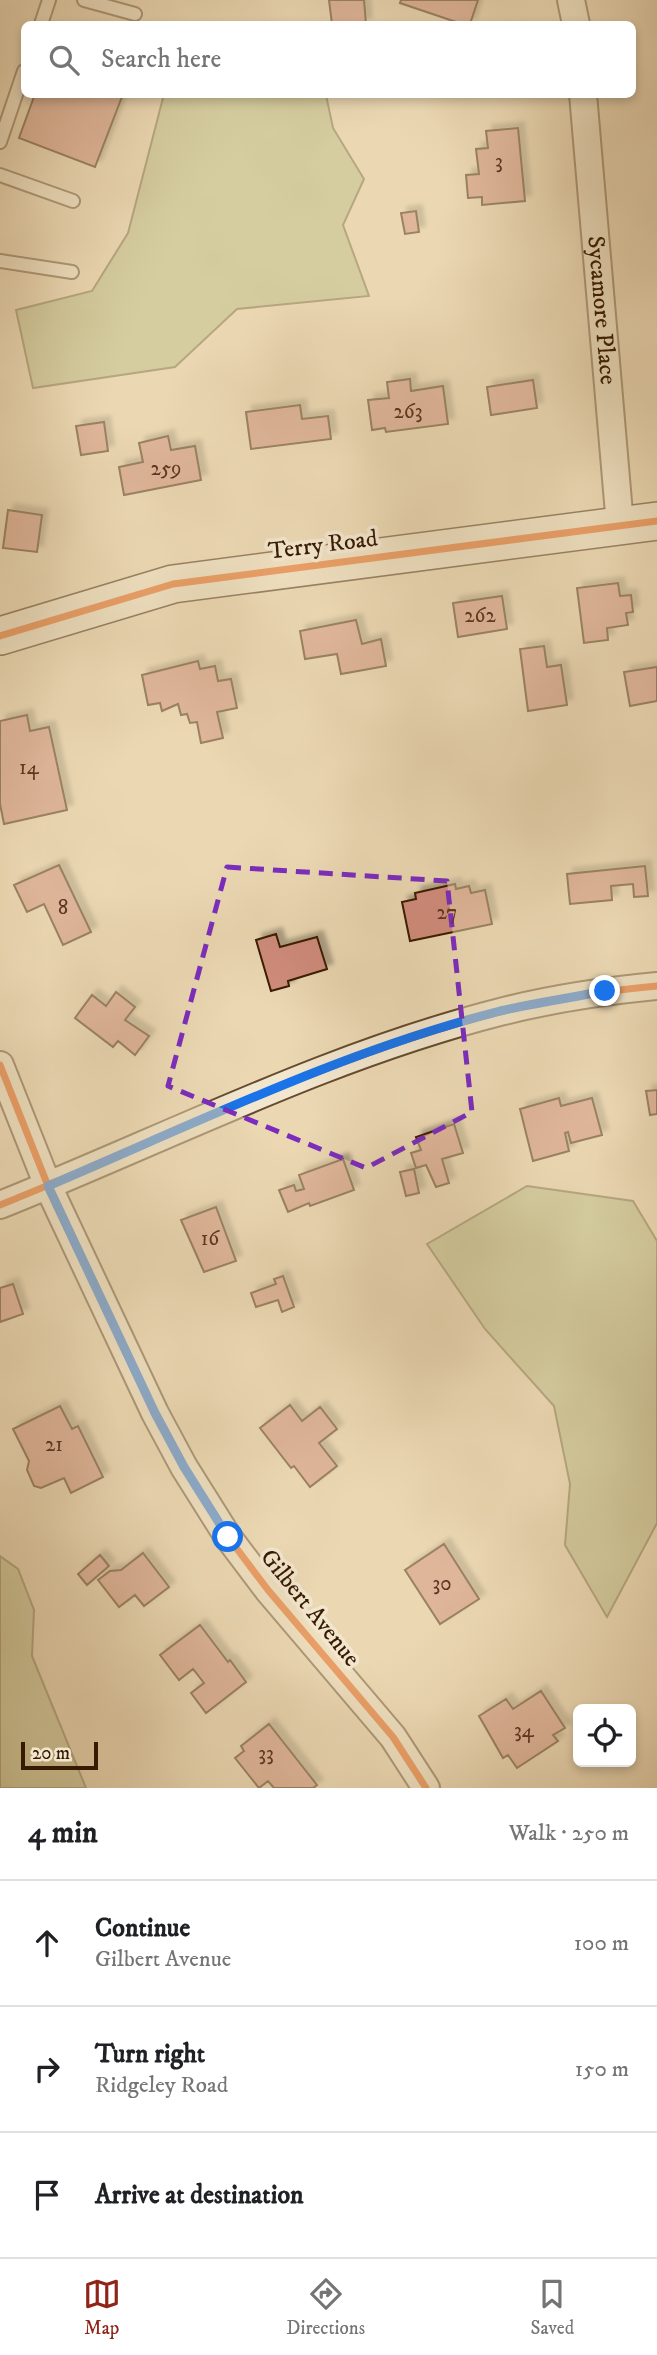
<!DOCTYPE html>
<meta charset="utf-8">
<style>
:root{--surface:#fff;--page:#f6f6f6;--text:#202124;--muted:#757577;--line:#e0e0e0;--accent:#8f2418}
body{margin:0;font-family:"IM FELL DW Pica",serif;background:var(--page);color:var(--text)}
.controls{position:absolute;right:21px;bottom:21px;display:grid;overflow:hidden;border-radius:10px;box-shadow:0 4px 10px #0003}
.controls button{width:63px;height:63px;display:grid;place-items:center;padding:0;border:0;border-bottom:2px solid var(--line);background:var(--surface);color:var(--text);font:35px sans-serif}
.scale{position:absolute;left:21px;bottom:18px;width:77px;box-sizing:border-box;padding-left:7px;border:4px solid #371a02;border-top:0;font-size:19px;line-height:24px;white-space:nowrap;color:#371a02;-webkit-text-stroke:5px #f2e6ce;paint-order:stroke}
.stop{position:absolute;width:21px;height:21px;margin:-16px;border:5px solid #1a73e8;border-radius:50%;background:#fff}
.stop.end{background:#1a73e8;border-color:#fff;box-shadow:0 2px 7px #0008}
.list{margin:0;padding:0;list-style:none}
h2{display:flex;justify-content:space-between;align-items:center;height:91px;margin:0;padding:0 28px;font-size:30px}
h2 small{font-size:23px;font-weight:400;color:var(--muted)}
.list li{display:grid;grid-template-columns:46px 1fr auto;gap:21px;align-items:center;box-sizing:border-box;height:126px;padding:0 28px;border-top:2px solid var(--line)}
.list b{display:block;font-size:26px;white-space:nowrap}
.list p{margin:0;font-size:23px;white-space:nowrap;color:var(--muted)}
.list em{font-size:23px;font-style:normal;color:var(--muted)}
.icon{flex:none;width:38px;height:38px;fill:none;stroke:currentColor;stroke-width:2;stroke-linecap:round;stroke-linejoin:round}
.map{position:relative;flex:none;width:657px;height:1788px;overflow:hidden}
.search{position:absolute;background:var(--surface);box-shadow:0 4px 10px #0003;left:21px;right:21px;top:21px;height:77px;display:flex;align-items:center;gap:18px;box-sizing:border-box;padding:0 24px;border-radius:10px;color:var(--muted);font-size:26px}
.sheet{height:469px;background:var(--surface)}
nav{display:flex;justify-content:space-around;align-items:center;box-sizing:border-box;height:98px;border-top:2px solid var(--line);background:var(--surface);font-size:19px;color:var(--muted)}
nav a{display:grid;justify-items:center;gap:4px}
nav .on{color:var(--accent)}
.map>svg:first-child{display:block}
</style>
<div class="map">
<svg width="657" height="1788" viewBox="0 0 657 1788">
<defs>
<filter id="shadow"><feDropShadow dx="6" dy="-6" stdDeviation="2" flood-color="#0004"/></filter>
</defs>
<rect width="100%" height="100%" fill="#ebd8b3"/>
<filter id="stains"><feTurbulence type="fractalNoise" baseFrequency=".00286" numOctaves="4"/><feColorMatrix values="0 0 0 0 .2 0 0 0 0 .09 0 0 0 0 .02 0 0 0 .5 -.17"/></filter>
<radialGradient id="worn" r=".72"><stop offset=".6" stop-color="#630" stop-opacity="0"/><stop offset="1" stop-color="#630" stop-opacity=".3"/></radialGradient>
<path fill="#babe8b" stroke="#786c46" stroke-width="2" d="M164 94 326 95 333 128 364 179 343 225 369 296 237 309 175 367 33 388 16 310 92 291 128 233Z
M527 1186 633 1201 657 1241V1523L607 1617 565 1545 570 1484 554 1406 485 1329 427 1244Z
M0 1556 18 1569 34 1610 32 1656 86 1788H0Z"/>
<path fill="#d08c7b" stroke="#371a02" stroke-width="2" filter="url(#shadow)" d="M329 0H364L366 24H332Z
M401 0H478L470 24H462L400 3Z
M35 94H123L95 167 19 138Z
M518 128 525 201 482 205V197L468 198 466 175 479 174 476 149 488 148 486 131Z
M416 211 419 232 405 234 401 213Z
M410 379 411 391 443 386 448 424 386 432 385 428 372 430 368 400 389 398 387 382Z
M533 380 537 408 491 415 487 387Z
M300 405 302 419 328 416 331 439 251 449 246 412Z
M104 422 108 451 81 455 76 426Z
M168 436 171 450 195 446 201 480 124 495 119 467 143 462 139 443Z
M8 510 42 515 37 552 3 548Z
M618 583 620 596 631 595 633 612 626 613 628 625 607 628 608 640 584 643 577 588Z
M502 596 507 629 458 637 453 603Z
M356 620 362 644 381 639 386 666 341 674 337 654 305 659 300 631Z
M544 646 547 667 561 665 567 705 528 711 520 649Z
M198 661 200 669 215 666 218 681 231 679 237 708 217 712 223 738 201 743 197 722 190 723 187 714 181 715 178 704 162 711 160 703 148 705 142 675Z
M657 667V701L630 706 624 672Z
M27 715 30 731 49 727 67 810 4 824 0 804V721Z
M59 865 91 932 63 945 44 904 27 912 14 885Z
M645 866 648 896 634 897 633 884 611 886 612 900 570 904 567 874Z
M455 884 456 889 469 886 471 893 485 890 492 924 410 941 402 902 416 899 415 893Z
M276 934 280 947 317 937 327 969 288 981 289 986 271 991 256 940Z
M116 992 135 1007 125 1020 149 1036 135 1055 118 1041 113 1047 75 1018 92 995 106 1006Z
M657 1090V1114L650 1115 646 1091Z
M559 1098 561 1106 592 1098 602 1135 571 1143 568 1132 565 1133 569 1151 533 1161 520 1109Z
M454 1124 463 1153 442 1159 449 1183 436 1187 426 1165 416 1168 411 1153 421 1150 416 1137Z
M343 1159 354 1190 310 1206 309 1203 288 1212 279 1190 294 1185 296 1191 304 1189 299 1175Z
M414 1169 419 1193 406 1196 400 1172Z
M216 1207 236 1261 204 1272 181 1220Z
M283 1276 294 1307 282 1312 278 1300 256 1307 251 1293 276 1284 274 1279Z
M13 1284 23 1314 0 1322V1288Z
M290 1405 302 1421 320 1407 337 1429 319 1443 337 1466 310 1487 294 1466 291 1468 260 1428Z
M60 1406 72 1429 78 1426 103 1477 71 1493 64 1478 41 1488 34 1486 27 1470 29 1461 13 1429Z
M444 1544 479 1599 440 1624 405 1570Z
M143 1553 169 1587 144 1606 135 1595 119 1607 98 1580 110 1571 121 1570Z
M100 1555 109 1566 87 1585 78 1574Z
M200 1625 228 1662 230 1660 246 1682 206 1713 191 1693 204 1683 193 1669 179 1680 160 1655Z
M541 1691 565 1728 553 1735 558 1741 517 1768 508 1755 503 1758 479 1716 506 1699 513 1709Z
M269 1724 317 1785 313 1788H274L268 1781 259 1788 235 1758 244 1751 241 1746Z"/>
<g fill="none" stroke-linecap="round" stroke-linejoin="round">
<g stroke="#644a2e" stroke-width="16">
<path id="lane" d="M84 0 135 14
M41 24 49 0
M0 142 24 71
M0 175 73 201
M0 261 72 272"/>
</g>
<g stroke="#644a2e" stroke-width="30">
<g id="street">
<path d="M571 0 576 24"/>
<path id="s1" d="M583 94 620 525"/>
<path d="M0 1065 48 1186 155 1413 184 1467 228 1537 268 1590 393 1737 426 1788"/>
<path d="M0 1205C165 1139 327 1056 500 1012 551 999 604 991 657 986"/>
</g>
</g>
<g stroke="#371a02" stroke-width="40">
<path id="secondary" d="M0 636 173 584 657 521"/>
</g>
<use href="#lane" stroke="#f2e6ce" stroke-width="12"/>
<use href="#street" stroke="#f2e6ce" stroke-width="26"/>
<use href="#secondary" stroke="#f2e6ce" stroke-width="37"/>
<g stroke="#f2e6ce" stroke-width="11">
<path id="cycleway" d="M0 636 173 584 657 521
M0 1065 48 1186 155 1413 184 1467 228 1537 268 1590 393 1737 426 1788
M0 1205C165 1139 327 1056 500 1012 551 999 604 991 657 986"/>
</g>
<use href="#cycleway" stroke="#e8590c" stroke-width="7"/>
</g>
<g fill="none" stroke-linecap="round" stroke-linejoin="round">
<path stroke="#1a73e8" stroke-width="9" d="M228 1537 184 1467 155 1413 48 1186C194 1124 346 1050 500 1011 535 1003 570 998 605 991"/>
</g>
<path d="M0 0H657V1788H0ZM227 867 447 881 472 1112 366 1168 168 1086Z" fill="#ebd8b3" fill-opacity=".55" fill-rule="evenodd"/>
<path fill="none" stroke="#7b2cbf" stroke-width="5" stroke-dasharray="14 9" stroke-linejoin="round" d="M227 867 447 881 472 1112 366 1168 168 1086Z"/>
<g text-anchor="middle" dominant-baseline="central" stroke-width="7" stroke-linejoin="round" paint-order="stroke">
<g font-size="21" fill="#5d3620">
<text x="499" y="162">3</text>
<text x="408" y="412">263</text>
<text x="166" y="469">259</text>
<text x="480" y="616">262</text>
<text x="29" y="768">14</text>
<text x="63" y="908">8</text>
<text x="447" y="913">27</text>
<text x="210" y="1239">16</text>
<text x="54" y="1445">21</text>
<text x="442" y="1584">30</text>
<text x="524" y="1731">34</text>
<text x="266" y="1754">33</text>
</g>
<g font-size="24" fill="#371a02" stroke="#f2e6ce">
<text stroke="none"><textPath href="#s1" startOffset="217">Sycamore Place</textPath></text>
<text transform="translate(323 545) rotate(-7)">Terry Road</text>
<text transform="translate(310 1608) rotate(51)">Gilbert Avenue</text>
</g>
</g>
<rect width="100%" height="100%" filter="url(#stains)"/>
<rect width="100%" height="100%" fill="url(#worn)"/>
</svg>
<div class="controls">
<button><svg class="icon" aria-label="locate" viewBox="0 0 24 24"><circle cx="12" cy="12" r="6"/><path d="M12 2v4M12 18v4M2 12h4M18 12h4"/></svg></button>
</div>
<div class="scale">20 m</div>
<div class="stop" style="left:228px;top:1537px"></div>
<div class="stop end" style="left:605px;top:991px"></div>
<div class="search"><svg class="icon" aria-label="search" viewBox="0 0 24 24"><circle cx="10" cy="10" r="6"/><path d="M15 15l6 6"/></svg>Search here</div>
</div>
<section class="sheet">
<h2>4 min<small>Walk · 250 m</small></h2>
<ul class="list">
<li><svg class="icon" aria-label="ahead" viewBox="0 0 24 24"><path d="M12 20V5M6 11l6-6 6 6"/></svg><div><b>Continue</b><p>Gilbert Avenue</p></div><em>100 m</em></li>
<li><svg class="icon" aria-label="right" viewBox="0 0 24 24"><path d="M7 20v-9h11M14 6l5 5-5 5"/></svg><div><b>Turn right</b><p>Ridgeley Road</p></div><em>150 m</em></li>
<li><svg class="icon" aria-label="arrive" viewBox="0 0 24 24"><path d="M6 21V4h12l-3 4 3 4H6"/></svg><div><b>Arrive at destination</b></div></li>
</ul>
</section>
<nav>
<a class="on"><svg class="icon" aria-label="map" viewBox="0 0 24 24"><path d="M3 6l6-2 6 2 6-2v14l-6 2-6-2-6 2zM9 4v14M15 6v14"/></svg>Map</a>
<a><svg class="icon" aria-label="directions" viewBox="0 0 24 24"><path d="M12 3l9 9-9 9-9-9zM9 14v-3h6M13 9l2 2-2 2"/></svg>Directions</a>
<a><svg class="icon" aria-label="saved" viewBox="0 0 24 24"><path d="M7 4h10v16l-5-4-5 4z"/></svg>Saved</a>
</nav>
